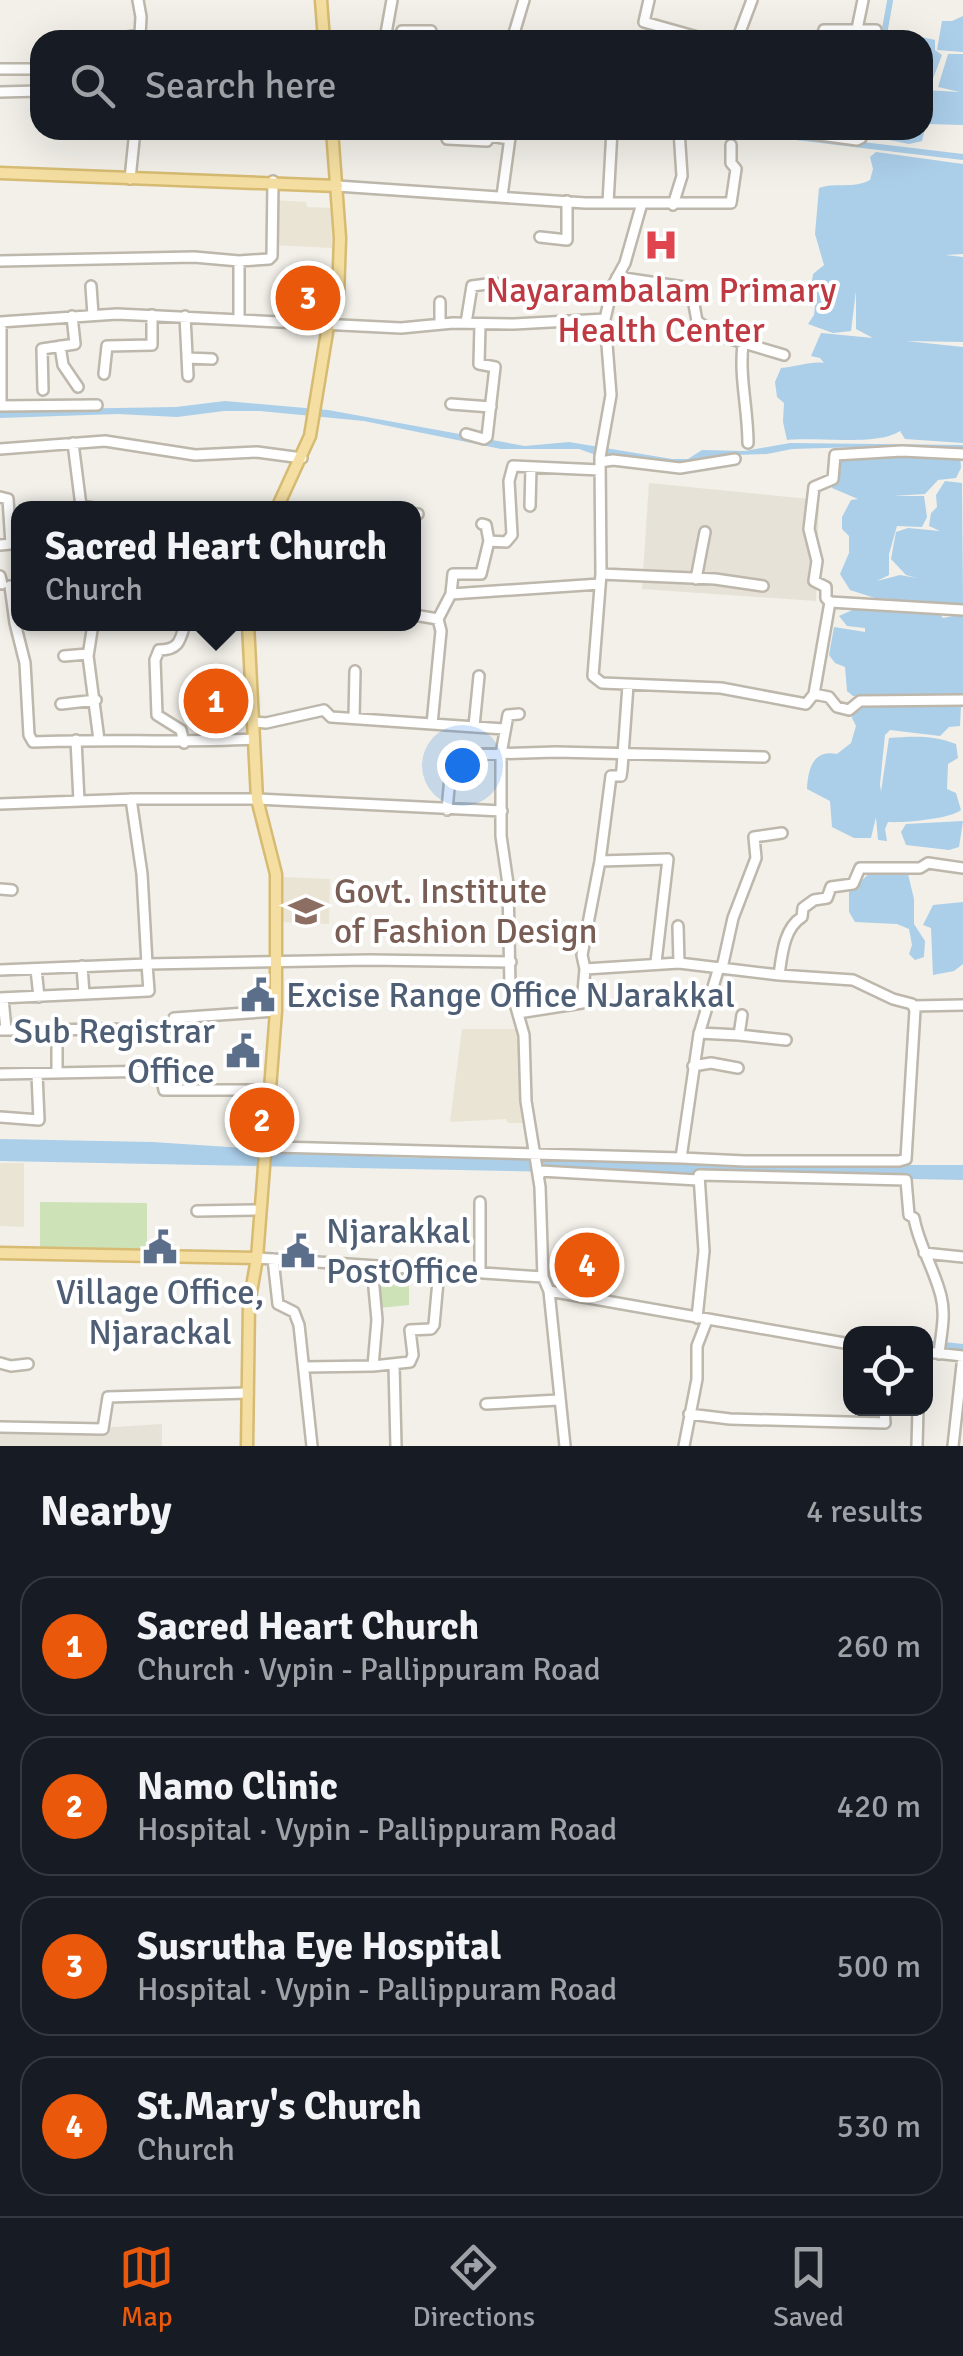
<!DOCTYPE html>
<meta charset="utf-8">
<style>
:root{--surface:#171b24;--page:#20242c;--text:#f1f3f6;--muted:#9ea1a6;--line:#363941;--accent:#ea580c}
body{margin:0;font-family:Signika,sans-serif;background:var(--page);color:var(--text)}
.controls{position:absolute;right:30px;bottom:30px;display:grid;overflow:hidden;border-radius:20px;box-shadow:0 10px 40px #0002}
.controls button{width:90px;height:90px;display:grid;place-items:center;padding:0;border:0;border-bottom:2px solid var(--line);background:var(--surface);color:var(--text);font:50px sans-serif}
.you{position:absolute;left:462px;top:765px;width:35px;height:35px;margin:-25px;border:8px solid #fff;border-radius:50%;background:#1a73e8;box-shadow:0 0 0 15px #1a73e833}
.badge{display:grid;place-items:center;width:65px;height:65px;border-radius:50%;background:var(--accent);color:#fff;font-size:32px;font-weight:700}
.pin{position:absolute;translate:-50% -50%;border:5px solid #fff;box-shadow:0 2px 10px #0006}
.popup{position:absolute;left:11px;top:501px;width:410px;height:130px;box-sizing:border-box;display:grid;place-content:center;border-radius:20px;background:var(--surface);filter:drop-shadow(0 2px 8px #0005);font-size:32px;white-space:nowrap;color:var(--muted)}
.popup b{font-size:38px;color:var(--text)}
.popup::after{content:'';position:absolute;left:50%;top:100%;margin-left:-20px;border:20px solid transparent;border-top-color:var(--surface)}
.list{margin:0;padding:0;list-style:none}
h2{display:flex;justify-content:space-between;align-items:center;height:130px;margin:0;padding:0 40px;font-size:42px}
h2 small{font-size:32px;font-weight:400;color:var(--muted)}
.list li{display:grid;grid-template-columns:65px 1fr auto;gap:30px;align-items:center;box-sizing:border-box;height:140px;margin:0 20px 20px;padding:0 20px;border:2px solid var(--line);border-radius:30px}
.list b{display:block;font-size:38px;white-space:nowrap}
.list p{margin:0;font-size:32px;white-space:nowrap;color:var(--muted)}
.list em{font-size:32px;font-style:normal;color:var(--muted)}
.icon{flex:none;width:55px;height:55px;fill:none;stroke:currentColor;stroke-width:2;stroke-linecap:round;stroke-linejoin:round}
.map{position:relative;flex:none;width:963px;height:1446px;overflow:hidden}
.search{position:absolute;background:var(--surface);box-shadow:0 10px 40px #0002;left:30px;right:30px;top:30px;height:110px;display:flex;align-items:center;gap:25px;box-sizing:border-box;padding:0 35px;border-radius:30px;color:var(--muted);font-size:38px}
.sheet{height:770px;background:var(--surface)}
nav{display:flex;justify-content:space-around;align-items:center;box-sizing:border-box;height:140px;border-top:2px solid var(--line);background:var(--surface);font-size:28px;color:var(--muted)}
nav a{display:grid;justify-items:center;gap:5px}
nav .on{color:var(--accent)}
.map>svg:first-child{display:block}
</style>
<div class="map">
<svg width="963" height="1446" viewBox="0 0 963 1446">
<rect width="100%" height="100%" fill="#f2f0e9"/>
<path fill="#e6e2d7" d="M649 483 819 500 816 601 642 589Z
M162 1424V1446H0V1434Z"/>
<path fill="#eae4d4" d="M275 200 306 202 307 207 331 208 332 248 273 245Z
M283 877 330 879 329 924 281 922Z
M462 1029H518L525 1123H508L506 1119 450 1122Z
M0 1163H24V1227L0 1226Z"/>
<path fill="#cde2b6" d="M40 1202 147 1203V1251L40 1250Z
M373 1270 409 1271V1305L379 1308Z"/>
<path fill="#abcee9" d="M963 16V52L937 50 942 21H952Z
M903 33 935 40V50L942 55 931 84H923V40H894Z
M948 54H963V125L926 124 922 141 909 144 884 139 885 130H923V90L960 92 938 87Z
M876 152 963 164V254L945 255 963 257V342L906 341 963 347V443L905 439 900 431C879 446 814 437 787 440L783 422 784 403 777 397 775 382 781 368C796 367 811 361 824 363L820 358 811 356 821 333 873 338 856 329V291L851 331 833 333 808 324 814 315 816 295 811 288 813 274 824 265 815 234 819 188C837 182 853 189 870 180L873 169 870 157Z
M225 401 328 410 525 446 569 442 672 459H688L702 450 745 451 790 443 963 445V449L891 446 792 449 767 454 709 456 691 467 593 454 579 449H501L364 421 260 411H224L177 417 117 414 0 418V410L176 407Z
M960 453 961 468 956 478 938 480 925 494 893 496H924L927 517 922 527 897 526 889 554V575L877 581 900 575 917 578 906 575 891 559 896 532 908 528 940 531 929 526 931 513 937 507 936 495 945 481 962 483 963 604 875 598 850 590 840 574 849 553V536L842 529V517L851 500 858 499 832 488 837 455Z
M859 607 938 612 943 618 963 614V696H853L847 691 845 667 835 663 829 655 834 627 865 632V628L847 626 839 616Z
M863 703H940L961 706 960 726 949 727 940 736 890 730 885 735 880 784 881 792 889 738C912 736 934 735 956 744L958 758 948 764 947 789 956 793 961 810C950 819 903 823 888 822L885 829 887 841 878 840 876 817 871 838H854L832 827 830 801 807 789C808 769 813 749 837 754L851 743 856 726 852 718 854 710Z
M963 821 959 847 949 850 906 845 901 832 906 824Z
M887 870 908 874 914 899V924L925 941 924 957 915 960 909 954 912 945 909 929 897 924 855 922 849 912V892L872 871Z
M963 902V964L954 971 933 975 931 928 923 925 933 905Z
M0 1139 152 1142 385 1157 753 1165H963V1180L0 1161Z"/>
<g fill="none" stroke-linecap="round" stroke-linejoin="round">
<path stroke="#abcee9" stroke-width="6" d="M883 40 890 1
M736 130 963 157
M926 1343 963 1347"/>
<g stroke="#bdb7ac" stroke-width="14">
<path id="minor" d="M649 0 644 22 708 40
M857 29 863 0
M324 37 385 39 392 0
M108 40 140 35 141 17 138 0
M399 40 402 31H431
M512 40 524 0
M737 40 752 0
M821 40 824 30H876L875 40
M0 69H40
M0 92 40 91
M784 130 857 140 861 138 864 130
M447 139 487 141 489 136 510 139
M130 179 135 130
M337 186 585 203H731L736 169 731 163V145
M502 196 511 130
M608 203 612 130
M642 203 625 263 613 285 605 319 611 395 600 457 601 574 593 676 602 683 721 688 806 704 814 694 830 602 963 610
M673 205 682 176 679 130
M540 237 567 240V201
M0 261 194 257 239 261 269 259 272 256 273 181
M239 261V318
M617 277 691 288 697 321 717 335 784 355
M91 286 93 315
M440 302V324
M185 316 188 376
M0 322 117 314 401 328 453 323 514 324 605 319
M1 322V406
M466 323 472 286 495 283
M743 344C739 377 748 409 748 443
M60 346 63 365 78 387
M187 358 212 359
M104 374 107 346 152 345V315
M43 390 42 349 75 344 72 316
M451 404 491 407
M0 406 97 405
M466 434 484 439 487 437 495 367 479 364 480 325
M73 443 81 506 93 508
M0 449 105 441 195 455 257 452 302 458
M600 462 613 460 680 468 735 459
M0 497 8 499 11 544 0 545
M530 506 531 467
M414 514H418
M489 541 506 542 512 535 509 481 513 466 600 470
M601 574 715 579 763 586
M0 576 2 584
M696 579 705 532
M10 586 15 623 25 663 29 735 33 742C107 739 180 743 254 739
M451 594 453 574H481L489 541 486 525 482 524
M830 602 826 598V587L814 581 817 561 809 529 814 487 833 479 835 455 902 451 963 454
M414 615 438 619
M93 624 88 656 99 740
M64 656 88 654
M814 694 829 697 837 707 849 710 860 701 963 700
M61 704 96 700
M519 714 508 715 501 754V836L508 884 510 986 524 1035 526 1101 540 1187 543 1277 549 1291 565 1446
M354 718 355 671
M253 722 266 723 324 710 331 717 504 729
M432 724 441 631 438 619 451 594 600 584
M474 726 479 676
M76 740 79 801
M184 743 181 730 157 715 155 660 159 650C179 650 180 641 185 624
M131 799 142 874 147 964 369 960 511 962
M0 804 135 799H257L502 811
M447 810 452 755 556 752 764 757
M600 861 668 859 656 962
M0 889 12 890
M678 926 679 963
M82 966 84 994
M722 968 733 918 756 858 754 837 782 833
M36 969 39 997
M585 969 582 955 600 861 611 776H621L622 769 628 685
M0 970 147 964 149 991 0 998
M3 998 6 1030
M913 1006 963 1005
M518 1013 582 1003 585 969 679 963 779 975C782 954 784 928 802 917L803 908 814 900 827 898 831 887 853 884 860 868H920L928 863 963 868
M0 1030 154 1029 174 1026V1018L276 1011
M699 1033 739 1035 742 1015
M739 1035 786 1040
M693 1066 711 1063 738 1068
M57 1073V1031
M0 1074 160 1071 164 1090H269
M0 1117 39 1120 37 1074
M265 1125 271 1128 276 1147 681 1158 699 1034 719 967
M681 1158 745 1161H899L906 1159 915 1010 912 1004 893 999 853 980 779 975
M540 1174V1171L698 1180
M197 1211 254 1210
M924 1253 963 1257
M257 1258 543 1277
M273 1259 278 1304 294 1312 299 1325 312 1446
M372 1266 377 1320 373 1366
M480 1272V1202
M549 1291 850 1344
M697 1318 704 1251 699 1175 906 1180 909 1215 914 1218C919 1246 934 1268 941 1296 946 1315 941 1334 939 1354
M926 1352 963 1356
M0 1363 11 1366 28 1364
M394 1365 396 1446
M304 1367 373 1366 410 1362 413 1355 410 1330 431 1329 434 1325 439 1270
M486 1404 558 1400
M689 1414 730 1419 885 1423 884 1408
M0 1427 103 1429 108 1397 248 1393
M684 1446 697 1379V1346L707 1320
M917 1446 918 1408
M953 1446 963 1356"/>
</g>
<g stroke="#d7bb72" stroke-width="15">
<path id="major" d="M321 0 324 40
M0 173 337 186
M277 508 310 436 328 326 338 296 340 238 332 130
M0 1253 257 1258
M247 1446 249 1304 257 1258 276 1011V874L257 799 248 624"/>
</g>
<use href="#minor" stroke="#fff" stroke-width="9"/>
<use href="#major" stroke="#f4dea1" stroke-width="10"/>
</g>
<defs>
<g id="hospital-bare" transform="scale(2.7)"><path d="M-5-5h3v3.5h4V-5h3V5h-3V1.5h-4V5h-3Z" fill="#e0444e" stroke="#fff" stroke-width="2.5" paint-order="stroke"/></g>
<g id="university-bare" transform="scale(2.7)"><path d="M0-5L7-2L0 1L-7-2ZM-4 1L0 2.5L4 1V4Q0 6-4 4Z" fill="#8d6e63" stroke="#fff" stroke-width="2.5" paint-order="stroke"/></g>
<g id="civic-bare" transform="scale(2.7)"><path d="M-.6-6.5H3V-4.5H.6V-3L4-1V1h2V6H-6V1h2V-1L-.6-3ZM-1.2 2.5V6h2.4V2.5Z" fill="#5c6f8a" stroke="#fff" stroke-width="2.5" paint-order="stroke"/></g>
</defs>
<g fill-rule="evenodd">
<use href="#hospital-bare" x="661" y="245"/>
<use href="#university-bare" x="306" y="911"/>
<use href="#civic-bare" x="258" y="995"/>
<use href="#civic-bare" x="243" y="1051"/>
<use href="#civic-bare" x="160" y="1247"/>
<use href="#civic-bare" x="298" y="1251"/>
</g>
<g text-anchor="middle" dominant-baseline="central" stroke-width="8" stroke-linejoin="round" paint-order="stroke">
<g font-size="35" fill="#be3a42" stroke="#fff">
<text x="661" y="290">Nayarambalam Primary<tspan x="661" dy="40">Health Center</tspan></text>
</g>
<g font-size="35" fill="#785e54" stroke="#fff" text-anchor="start">
<text x="334" y="891">Govt. Institute<tspan x="334" dy="40">of Fashion Design</tspan></text>
</g>
<g font-size="35" fill="#4e5e75" stroke="#fff" text-anchor="start">
<text x="286" y="995">Excise Range Office NJarakkal</text>
<text x="215" y="1031" text-anchor="end">Sub Registrar<tspan x="215" dy="40">Office</tspan></text>
<text x="326" y="1231">Njarakkal<tspan x="326" dy="40">PostOffice</tspan></text>
<text x="160" y="1292" text-anchor="middle">Village Office,<tspan x="160" dy="40">Njarackal</tspan></text>
</g>
</g>
</svg>
<div class="controls">
<button><svg class="icon" aria-label="locate" viewBox="0 0 24 24"><circle cx="12" cy="12" r="6"/><path d="M12 2v4M12 18v4M2 12h4M18 12h4"/></svg></button>
</div>
<div class="you"></div>
<div class="pin badge" style="left:216px;top:701px">1</div>
<div class="popup"><b>Sacred Heart Church</b>Church</div>
<div class="pin badge" style="left:262px;top:1120px">2</div>
<div class="pin badge" style="left:308px;top:298px">3</div>
<div class="pin badge" style="left:587px;top:1265px">4</div>
<div class="search"><svg class="icon" aria-label="search" viewBox="0 0 24 24"><circle cx="10" cy="10" r="6"/><path d="M15 15l6 6"/></svg>Search here</div>
</div>
<section class="sheet">
<h2>Nearby<small>4 results</small></h2>
<ul class="list">
<li><span class="badge">1</span><div><b>Sacred Heart Church</b><p>Church · Vypin - Pallippuram Road</p></div><em>260 m</em></li>
<li><span class="badge">2</span><div><b>Namo Clinic</b><p>Hospital · Vypin - Pallippuram Road</p></div><em>420 m</em></li>
<li><span class="badge">3</span><div><b>Susrutha Eye Hospital</b><p>Hospital · Vypin - Pallippuram Road</p></div><em>500 m</em></li>
<li><span class="badge">4</span><div><b>St.Mary's Church</b><p>Church</p></div><em>530 m</em></li>
</ul>
</section>
<nav>
<a class="on"><svg class="icon" aria-label="map" viewBox="0 0 24 24"><path d="M3 6l6-2 6 2 6-2v14l-6 2-6-2-6 2zM9 4v14M15 6v14"/></svg>Map</a>
<a><svg class="icon" aria-label="directions" viewBox="0 0 24 24"><path d="M12 3l9 9-9 9-9-9zM9 14v-3h6M13 9l2 2-2 2"/></svg>Directions</a>
<a><svg class="icon" aria-label="saved" viewBox="0 0 24 24"><path d="M7 4h10v16l-5-4-5 4z"/></svg>Saved</a>
</nav>
